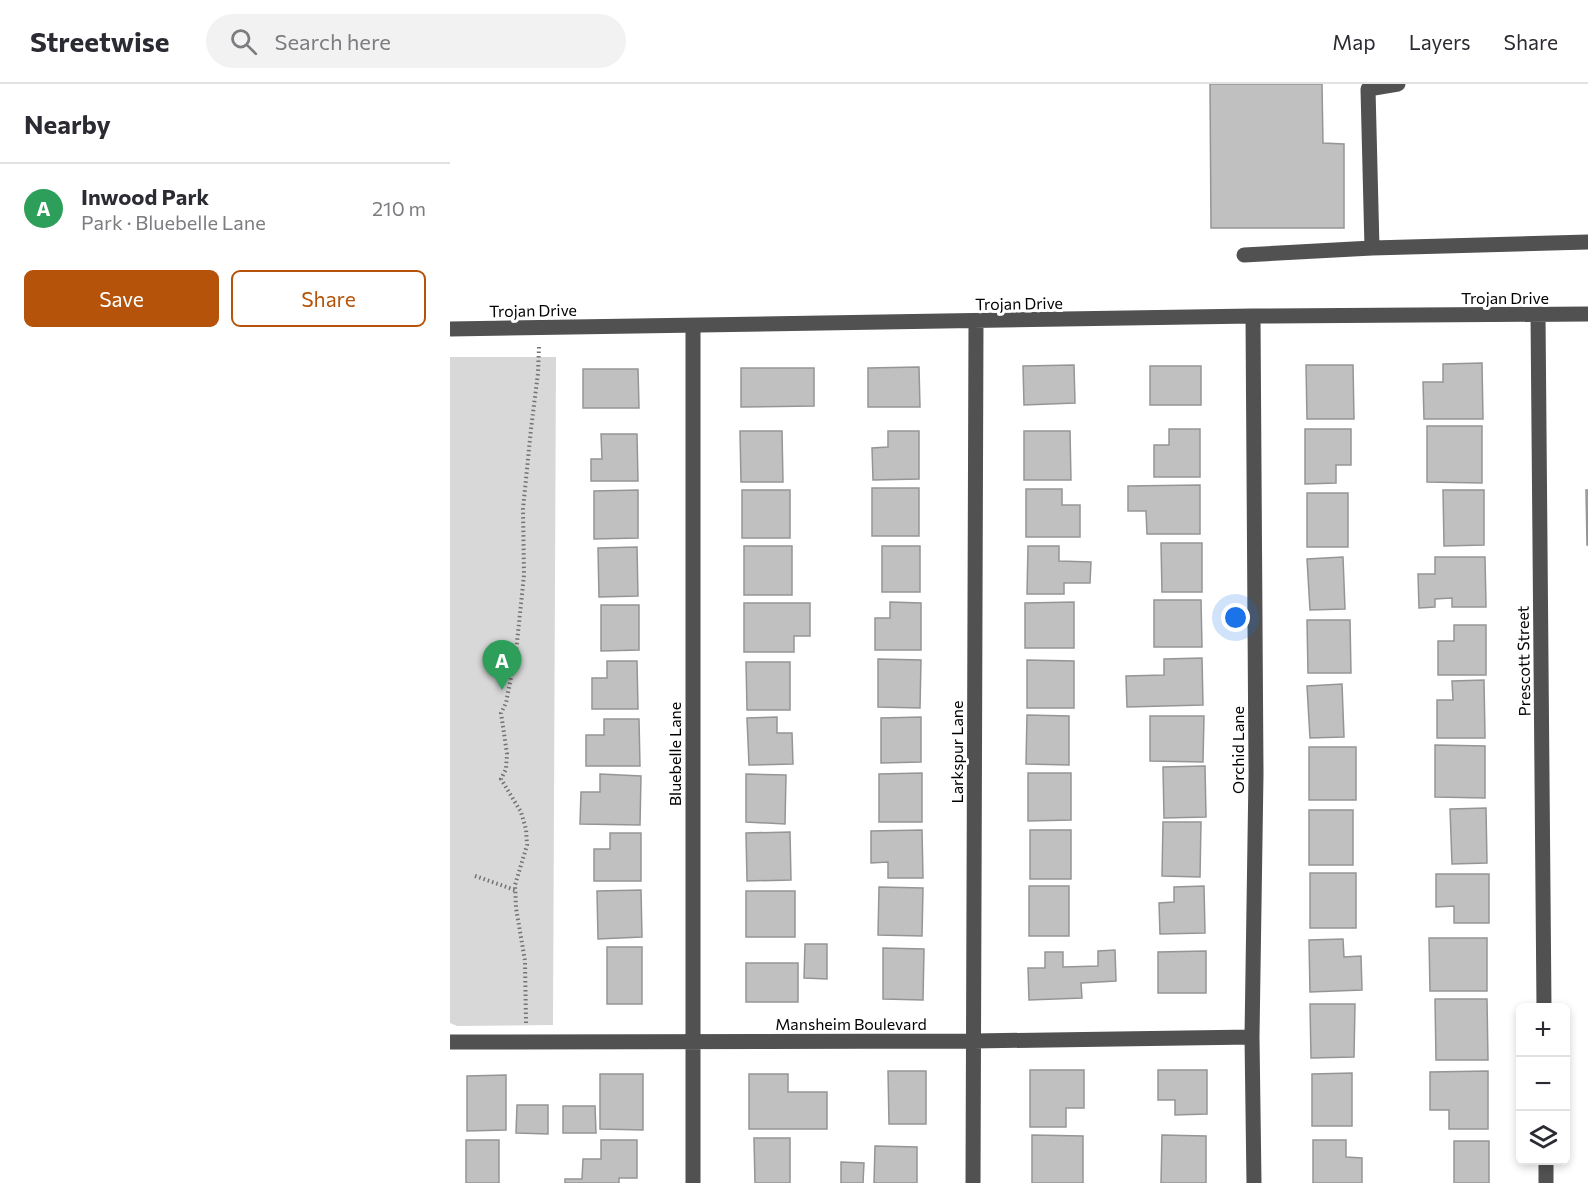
<!DOCTYPE html>
<meta charset="utf-8">
<style>
:root{--surface:#fff;--page:#f2f2f3;--text:#2b2b33;--muted:#7c7c81;--line:#e1e1e2;--accent:#b45309}
body{margin:0;font-family:Commissioner,sans-serif;background:var(--page);color:var(--text)}
.controls{position:absolute;right:18px;bottom:18px;display:grid;overflow:hidden;border-radius:9px;box-shadow:0 3px 9px #0003}
.controls button{width:54px;height:54px;display:grid;place-items:center;padding:0;border:0;border-bottom:2px solid var(--line);background:var(--surface);color:var(--text);font:30px sans-serif}
.you{position:absolute;left:786px;top:534px;width:21px;height:21px;margin:-15px;border:4px solid #fff;border-radius:50%;background:#1a73e8;box-shadow:0 0 0 9px #1a73e833}
.badge{display:grid;place-items:center;width:39px;height:39px;border-radius:50%;background:var(--accent);color:#fff;font-size:20px;font-weight:700}
.pin{position:absolute;translate:-50% -50px;filter:drop-shadow(0 2px 3px #0008)}
.pin::after{content:'';position:absolute;top:32px;width:21px;height:18px;background:inherit;clip-path:polygon(0 0,100% 0,50% 100%)}
.list{margin:0;padding:0;list-style:none}
h2{display:flex;justify-content:space-between;align-items:center;height:78px;margin:0;padding:0 24px;font-size:26px}
h2 small{font-size:20px;font-weight:400;color:var(--muted)}
.list li{display:grid;grid-template-columns:39px 1fr auto;gap:18px;align-items:center;box-sizing:border-box;height:90px;padding:0 24px;border-top:2px solid var(--line)}
.list b{display:block;font-size:22px;white-space:nowrap}
.list p{margin:0;font-size:20px;white-space:nowrap;color:var(--muted)}
.list em{font-size:20px;font-style:normal;color:var(--muted)}
.actions{display:flex;gap:12px;padding:18px 24px}
.actions a{flex:1;padding:14px 0;border:2px solid var(--accent);border-radius:9px;text-align:center;font-size:21px;color:var(--accent)}
.actions .main{background:var(--accent);color:#fff}
.icon{flex:none;width:33px;height:33px;fill:none;stroke:currentColor;stroke-width:2;stroke-linecap:round;stroke-linejoin:round}
.map{position:relative;flex:none;width:1138px;height:1099px;overflow:hidden}
header{display:flex;align-items:center;gap:36px;box-sizing:border-box;height:84px;padding:0 30px;background:var(--surface);border-bottom:2px solid var(--line)}
header strong{font-size:28px}
nav{display:flex;gap:33px;margin-inline-start:auto;font-size:21px}
.search{width:420px;height:54px;background:var(--page);display:flex;align-items:center;gap:15px;box-sizing:border-box;padding:0 21px;border-radius:33px;color:var(--muted);font-size:22px}
main{display:flex}
aside{flex:1;background:var(--surface)}
.map>svg:first-child{display:block}
</style>
<header>
<strong>Streetwise</strong>
<div class="search"><svg class="icon" aria-label="search" viewBox="0 0 24 24"><circle cx="10" cy="10" r="6"/><path d="M15 15l6 6"/></svg>Search here</div>
<nav><a>Map</a><a>Layers</a><a>Share</a></nav>
</header>
<main>
<aside>
<h2>Nearby<small></small></h2>
<ul class="list">
<li><span class="badge" style="background:#2e9e5b">A</span><div><b>Inwood Park</b><p>Park · Bluebelle Lane</p></div><em>210 m</em></li>
</ul>
<div class="actions"><a class="main">Save</a><a>Share</a></div>
</aside>
<div class="map">
<svg width="1138" height="1099" viewBox="0 0 1138 1099">
<rect width="100%" height="100%" fill="#fff"/>
<path fill="#d8d8d8" d="M0 273H106L103 941 7 942 0 939Z"/>
<path fill="#c0c0c0" stroke="#959595" stroke-width="1.5" d="M760 0H872L873 59 894 60V144H761Z
M1032 279 1033 335H974L973 298H993V280Z
M624 281 625 319 574 321 573 282Z
M856 281H903L904 335H857Z
M700 282H751V321H700Z
M469 283 470 323H418V284Z
M291 284H364V322L291 323Z
M133 285H188L189 324H133Z
M977 342H1032V399L977 398Z
M719 345H750V393H704V361H719Z
M855 345H901V381H886V399L855 400Z
M290 347H332L333 398H291Z
M438 347H469V395L423 396 422 364 438 363Z
M574 347H620L621 396H574Z
M151 350H187L188 397H141V375H152Z
M750 401V450H697L696 427H678V402Z
M422 404H469V452H422Z
M576 405H612V421H630V453H576Z
M188 406V454L144 455V407Z
M292 406H340V454H292Z
M993 406H1034V461L994 462Z
M1136 406H1138V461H1137Z
M857 409H898V463H857Z
M711 459H752V508H712Z
M294 462H342V511H294Z
M432 462H470V508H432Z
M578 462H609V477L641 478 640 499H614V510H577Z
M187 463 188 512 149 513 148 464Z
M893 473 895 525 860 526 857 475Z
M985 473H1035L1036 523H1002V514L985 515V523L969 524 968 490H985Z
M704 516H751L752 563H704Z
M440 518 471 519V566H425V534H440Z
M624 518V564H575V519Z
M294 519H360V552H344V568H294Z
M151 521H189V566L151 567Z
M857 536H900L901 589H858Z
M1004 541H1036V591H988V557H1004Z
M752 574 753 621 677 623 676 592 714 591V575Z
M428 575 471 576 470 624 428 623Z
M577 576 624 577V624H577Z
M157 577H187L188 625H142V594H157Z
M296 578H340V626H297Z
M1034 596 1035 654H987V616H1003L1002 597Z
M892 600 894 653 860 654 857 602Z
M577 631 619 632V681L576 680Z
M700 632H754L753 678 700 677Z
M327 633V649H342L343 680 299 681 297 634Z
M471 633V678L431 679V634Z
M154 635H189L190 682H136V651H154Z
M985 661 1035 662V714L985 713Z
M859 663H906V716H859Z
M755 682 756 733 714 734 713 683Z
M472 689V738H429V690Z
M578 689H621V736L578 737Z
M150 690 191 692 190 741 130 740 131 708H150Z
M296 690 336 691 335 740 296 738Z
M1036 724 1037 779 1002 780 1000 725Z
M859 726H903V781H859Z
M713 738H751L750 793 712 792Z
M472 746 473 794H438V778L421 779V747Z
M580 746H621V795H580Z
M340 748 341 796 297 797 296 749Z
M160 749H191V797H144V765H160Z
M860 789H906V844H860Z
M986 790H1039V839H1004V822L986 823Z
M579 802H619V852H579Z
M754 802 755 849 710 850 709 819 724 818V803Z
M429 803 473 804 472 852 428 851Z
M191 806 192 853 148 855 147 807Z
M296 807H345V853H296Z
M979 854H1037V907H980Z
M893 855 894 873 911 872 912 906 860 908 859 856Z
M355 860H377V895L354 894Z
M157 863H192V920H157Z
M433 864 474 865 473 916 433 915Z
M665 866 666 897 631 899 632 914 579 916 578 884H595V868H613V883L648 882V867Z
M756 867V909H708V868Z
M296 879H348V918H296Z
M985 915H1037L1038 976H986Z
M860 920H905L904 973 861 974Z
M580 986H634V1024H616V1043H580Z
M708 986H757V1030L725 1031V1016H708Z
M438 987H476V1040H439Z
M1038 987V1045H999V1026H980V988Z
M902 989V1042H862V990Z
M150 990H193V1046L150 1045Z
M299 990H338V1008H377V1045H299Z
M56 991V1046L17 1047V992Z
M67 1021H98V1050L66 1049Z
M113 1022H145L146 1049H113Z
M582 1051 633 1052V1099H582Z
M712 1051 756 1052V1099H711Z
M304 1054H340V1099H305Z
M16 1056H49V1099H16Z
M151 1056H187V1094H169V1099H115V1095H132L133 1075H151Z
M863 1056H896V1073L912 1074V1099H863Z
M1004 1057H1039V1099H1004Z
M425 1062 467 1063V1099H424Z
M391 1078 414 1079 413 1099H391Z"/>
<g fill="none" stroke-linecap="round" stroke-linejoin="round">
<path stroke="#737373" stroke-width="4" stroke-dasharray="1.5 3" stroke-linecap="butt" d="M25 792 65 806
M76 939 75 877 66 824 65 801 77 761 76 745 71 728 51 695 56 685 57 670 51 629 56 619 66 568 74 491 73 425 81 345 88 289 89 263"/>
<path stroke="#515151" stroke-width="15" d="M922 164 1138 158
M794 171 922 164 918 5 948 0
M1088 230 1094 924
M803 232 806 690 802 953 804 1099
M0 245 803 232 1138 230
M0 958 523 957 802 953
M1096 1076V1099
M243 1099V242
M523 1099 526 238"/>
</g>
<g text-anchor="middle" dominant-baseline="central" stroke-width="6" stroke-linejoin="round" paint-order="stroke">
<g font-size="16" fill="#000" stroke="#fff">
<text x="1055" y="213">Trojan Drive</text>
<text transform="translate(569 219) rotate(-1)">Trojan Drive</text>
<text transform="translate(83 226) rotate(-1)">Trojan Drive</text>
<text transform="translate(1073 577) rotate(-91)">Prescott Street</text>
<text transform="translate(787 666) rotate(-90)">Orchid Lane</text>
<text transform="translate(506 668) rotate(-90)">Larkspur Lane</text>
<text transform="translate(224 670) rotate(-90)">Bluebelle Lane</text>
<text x="401" y="939">Mansheim Boulevard</text>
</g>
</g>
</svg>
<div class="controls">
<button>+</button>
<button>−</button>
<button><svg class="icon" aria-label="layers" viewBox="0 0 24 24"><path d="M12 4l9 5-9 5-9-5zM3 14l9 5 9-5"/></svg></button>
</div>
<div class="you"></div>
<div class="pin badge" style="left:52px;top:606px;background:#2e9e5b">A</div>
</div>
</main>
